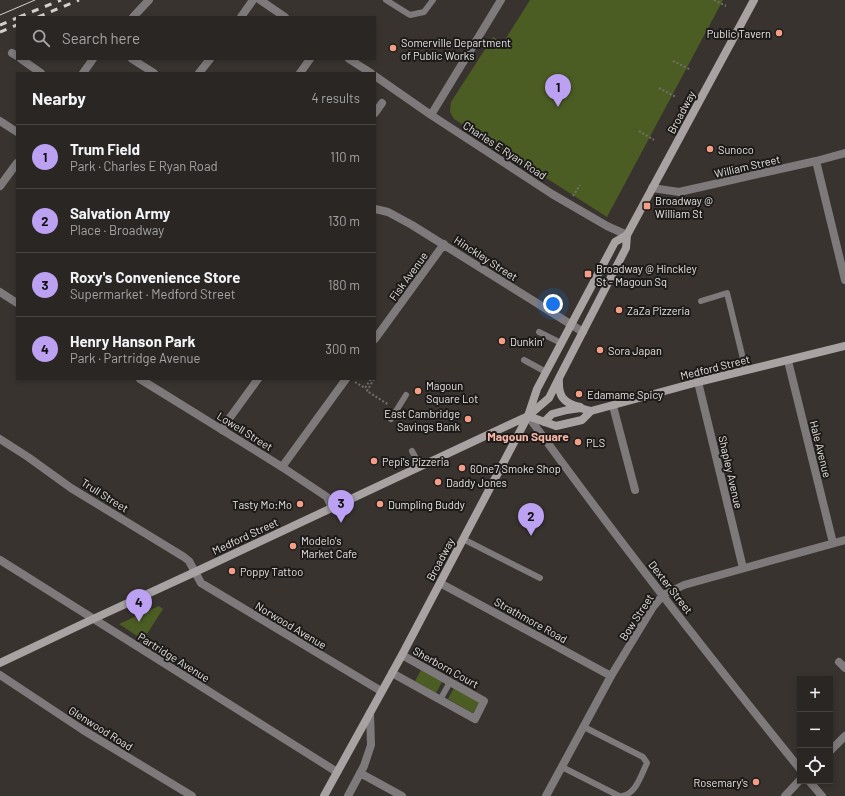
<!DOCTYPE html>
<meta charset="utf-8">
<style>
:root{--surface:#2a2623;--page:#322e2b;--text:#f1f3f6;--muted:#a5a5a6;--line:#464341;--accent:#bca0f2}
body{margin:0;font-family:Barlow,sans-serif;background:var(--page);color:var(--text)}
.controls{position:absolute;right:12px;bottom:12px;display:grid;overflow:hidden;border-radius:0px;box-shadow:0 2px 6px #0003}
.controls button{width:36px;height:36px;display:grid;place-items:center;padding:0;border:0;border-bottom:1px solid var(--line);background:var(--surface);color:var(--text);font:20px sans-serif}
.you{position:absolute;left:553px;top:304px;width:14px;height:14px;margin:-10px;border:3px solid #fff;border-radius:50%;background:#1a73e8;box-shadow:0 0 0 6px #1a73e833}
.badge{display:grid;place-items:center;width:26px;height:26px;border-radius:50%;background:var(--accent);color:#111;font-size:13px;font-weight:700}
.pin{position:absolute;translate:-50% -33px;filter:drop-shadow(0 1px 2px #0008)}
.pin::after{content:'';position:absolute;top:21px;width:14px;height:12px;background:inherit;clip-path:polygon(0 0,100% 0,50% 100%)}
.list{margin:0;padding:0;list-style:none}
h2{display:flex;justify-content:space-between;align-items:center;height:52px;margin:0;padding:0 16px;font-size:17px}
h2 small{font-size:13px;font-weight:400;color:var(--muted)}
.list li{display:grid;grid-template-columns:26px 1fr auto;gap:12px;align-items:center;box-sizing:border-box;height:64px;padding:0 16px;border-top:1px solid var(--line)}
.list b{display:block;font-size:15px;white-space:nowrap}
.list p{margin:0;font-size:13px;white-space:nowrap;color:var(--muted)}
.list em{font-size:13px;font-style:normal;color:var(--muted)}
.icon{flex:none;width:22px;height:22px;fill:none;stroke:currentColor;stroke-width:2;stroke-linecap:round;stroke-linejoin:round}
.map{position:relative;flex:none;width:845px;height:796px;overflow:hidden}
.search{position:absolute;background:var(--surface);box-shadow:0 2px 6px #0003;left:16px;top:16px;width:360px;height:44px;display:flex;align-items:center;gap:10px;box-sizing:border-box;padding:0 14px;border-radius:0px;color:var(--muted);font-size:15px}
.panel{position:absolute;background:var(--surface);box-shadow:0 2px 6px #0003;left:16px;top:72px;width:360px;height:308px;border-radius:0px}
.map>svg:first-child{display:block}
</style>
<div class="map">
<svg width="845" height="796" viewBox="0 0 845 796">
<rect width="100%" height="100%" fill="#38332f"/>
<path fill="#4b5d23" d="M530 0H723L607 217 454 119 450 112 451 102 493 37 503 43Z
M159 606 163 609 143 640 119 624Z
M421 670 442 682 436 693 415 681Z
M454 688 479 702 473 713 448 699Z"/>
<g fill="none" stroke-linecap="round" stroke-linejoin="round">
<path stroke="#736f6b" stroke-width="2" stroke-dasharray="2 2" stroke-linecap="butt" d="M714 0 726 6
M673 61 691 70
M659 88 676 97
M639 131 654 140
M573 196 580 185
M374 379 367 391 389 405
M355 382 365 388 371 379"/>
<path stroke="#7e7a7b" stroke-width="6" d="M386 0 410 15 424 12 433 0
M701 301 727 293 746 371
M539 332 561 343
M524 360 546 372
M391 419 406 395
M412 451 420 466
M463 539 540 578
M440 700 450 682
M584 727 643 757 647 763C641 775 636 794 622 796
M562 767 619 796"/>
<path stroke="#7e7a7b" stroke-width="8" d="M260 0 285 17
M133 17 149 0
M241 17 253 0
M12 53 17 56
M21 59 41 73
M132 59 154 73
M349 59 371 73
M83 73 93 59
M199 73 210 59
M300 73 310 59
M375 76 431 115 552 194 607 226 627 235
M375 113 382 103
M431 115 501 0
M0 121 17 132
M816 161 845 280
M0 186 17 163
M652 188 679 192 816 161 845 153
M375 209 388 212 412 225 583 332
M375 339 444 244
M788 361 833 543
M698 382 743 568
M613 406 635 490
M528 416C615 536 707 654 800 769
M222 430 226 423 258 379
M0 439 28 457 71 488 184 557 189 561 201 583 381 691
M282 467 346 379
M0 560 337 772
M440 583 611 676
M839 662 845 668
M392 673 475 719 484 701 402 655
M0 675 83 730 192 796
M360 773 402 796
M809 781 822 796
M348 796 364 766 371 745 370 713
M546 796 611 676 653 607 663 595 684 585 845 540"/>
<path stroke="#7e7a7b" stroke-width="8" d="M0 292 17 303
M140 379 282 467 327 497 332 508
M830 751 845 736
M785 796 800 780"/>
<path stroke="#a8a2a2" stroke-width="8" d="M559 379C558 396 563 403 580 407
M528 416 556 426 582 420 591 411 698 382 845 346
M544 422 552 414 567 410 580 408 591 411
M0 663 93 619 195 572 528 416 549 398 559 378 626 248 627 235 754 0
M324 796 402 655 528 416 537 389 615 242 627 235"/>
<path stroke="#d5d0ce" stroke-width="1" d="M0 15 35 0"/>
<path stroke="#d5d0ce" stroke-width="3" stroke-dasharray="7 7" stroke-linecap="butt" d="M19 17 61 0
M38 17 79 0
M0 25 17 18
M0 32 17 25"/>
</g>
<g fill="#f49e88" stroke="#1d1b19" stroke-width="1.5">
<circle cx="779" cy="33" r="4"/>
<circle cx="393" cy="48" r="4"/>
<circle cx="710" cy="149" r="4"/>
<rect x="643" y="202" width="8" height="8" rx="2"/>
<rect x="584" y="270" width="8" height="8" rx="2"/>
<circle cx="619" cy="310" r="4"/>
<circle cx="502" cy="341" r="4"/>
<circle cx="600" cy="350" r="4"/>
<circle cx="418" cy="391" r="4"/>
<circle cx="579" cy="394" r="4"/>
<circle cx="468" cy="419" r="4"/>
<circle cx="578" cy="442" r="4"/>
<circle cx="374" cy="461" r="4"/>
<circle cx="462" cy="468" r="4"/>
<circle cx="438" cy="482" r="4"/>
<circle cx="300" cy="504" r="4"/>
<circle cx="380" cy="504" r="4"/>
<circle cx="293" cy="546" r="4"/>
<circle cx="232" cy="571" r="4"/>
<circle cx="756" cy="782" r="4"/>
</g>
<g text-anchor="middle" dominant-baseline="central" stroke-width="4" stroke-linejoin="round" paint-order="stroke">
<g font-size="11" fill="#e6e2e0" stroke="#1d1b19" text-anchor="start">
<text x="771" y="33" text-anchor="end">Public Tavern</text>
<text x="401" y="42">Somerville Department<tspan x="401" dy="13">of Public Works</tspan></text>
<text x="718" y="149">Sunoco</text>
<text x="655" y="200">Broadway @<tspan x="655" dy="13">William St</tspan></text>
<text x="596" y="268">Broadway @ Hinckley<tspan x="596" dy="13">St - Magoun Sq</tspan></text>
<text x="627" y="310">ZaZa Pizzeria</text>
<text x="510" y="341">Dunkin'</text>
<text x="608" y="350">Sora Japan</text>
<text x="426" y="385">Magoun<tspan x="426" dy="13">Square Lot</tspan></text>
<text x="587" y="394">Edamame Spicy</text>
<text x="460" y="413" text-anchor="end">East Cambridge<tspan x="460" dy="13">Savings Bank</tspan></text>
<text x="586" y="442">PLS</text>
<text x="382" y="461">Pepi's Pizzeria</text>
<text x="470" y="468">6One7 Smoke Shop</text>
<text x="446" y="482">Daddy Jones</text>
<text x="292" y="504" text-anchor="end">Tasty Mo:Mo</text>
<text x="388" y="504">Dumpling Buddy</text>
<text x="301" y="540">Modelo's<tspan x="301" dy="13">Market Cafe</tspan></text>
<text x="240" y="571">Poppy Tattoo</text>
<text x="748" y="782" text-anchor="end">Rosemary's</text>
</g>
<g font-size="11" fill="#e6e2e0" stroke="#1d1b19">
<text transform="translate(681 112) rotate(-62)">Broadway</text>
<text transform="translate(505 150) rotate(33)">Charles E Ryan Road</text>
<text transform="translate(747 166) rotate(-13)">William Street</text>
<text transform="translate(486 258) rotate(33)">Hinckley Street</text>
<text transform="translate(408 276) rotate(-54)">Fisk Avenue</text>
<text transform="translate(715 367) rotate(-14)">Medford Street</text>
<text transform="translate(245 431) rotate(32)">Lowell Street</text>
<text transform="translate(821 449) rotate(76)">Hale Avenue</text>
<text transform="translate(731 472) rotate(77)">Shapley Avenue</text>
<text transform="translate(105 495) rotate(32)">Trull Street</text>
<text transform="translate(245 536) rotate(-25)">Medford Street</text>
<text transform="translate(440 559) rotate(-62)">Broadway</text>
<text transform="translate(671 587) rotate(52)">Dexter Street</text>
<text transform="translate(636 617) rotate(-57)">Bow Street</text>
<text transform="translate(531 620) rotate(29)">Strathmore Road</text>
<text transform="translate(291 625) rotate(31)">Norwood Avenue</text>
<text transform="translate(174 657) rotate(32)">Partridge Avenue</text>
<text transform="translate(446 667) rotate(29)">Sherborn Court</text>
<text transform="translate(101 728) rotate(32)">Glenwood Road</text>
</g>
<g font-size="12" font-weight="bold" fill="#f8b7a6" stroke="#1d1b19">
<text x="528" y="436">Magoun Square</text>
</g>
</g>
</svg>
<div class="controls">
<button>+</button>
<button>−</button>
<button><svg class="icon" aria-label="locate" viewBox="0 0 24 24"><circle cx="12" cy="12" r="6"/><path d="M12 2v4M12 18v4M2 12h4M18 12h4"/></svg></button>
</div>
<div class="you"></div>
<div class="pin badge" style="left:558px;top:107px">1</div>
<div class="pin badge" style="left:531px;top:536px">2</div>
<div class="pin badge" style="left:341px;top:523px">3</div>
<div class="pin badge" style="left:139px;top:622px">4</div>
<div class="search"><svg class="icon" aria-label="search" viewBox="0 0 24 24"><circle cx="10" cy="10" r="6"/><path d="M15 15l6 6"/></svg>Search here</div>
<section class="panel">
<h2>Nearby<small>4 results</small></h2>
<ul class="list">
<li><span class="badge">1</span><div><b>Trum Field</b><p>Park · Charles E Ryan Road</p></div><em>110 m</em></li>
<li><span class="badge">2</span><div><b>Salvation Army</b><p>Place · Broadway</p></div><em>130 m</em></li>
<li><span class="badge">3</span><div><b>Roxy's Convenience Store</b><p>Supermarket · Medford Street</p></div><em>180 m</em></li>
<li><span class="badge">4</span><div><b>Henry Hanson Park</b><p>Park · Partridge Avenue</p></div><em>300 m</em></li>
</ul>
</section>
</div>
